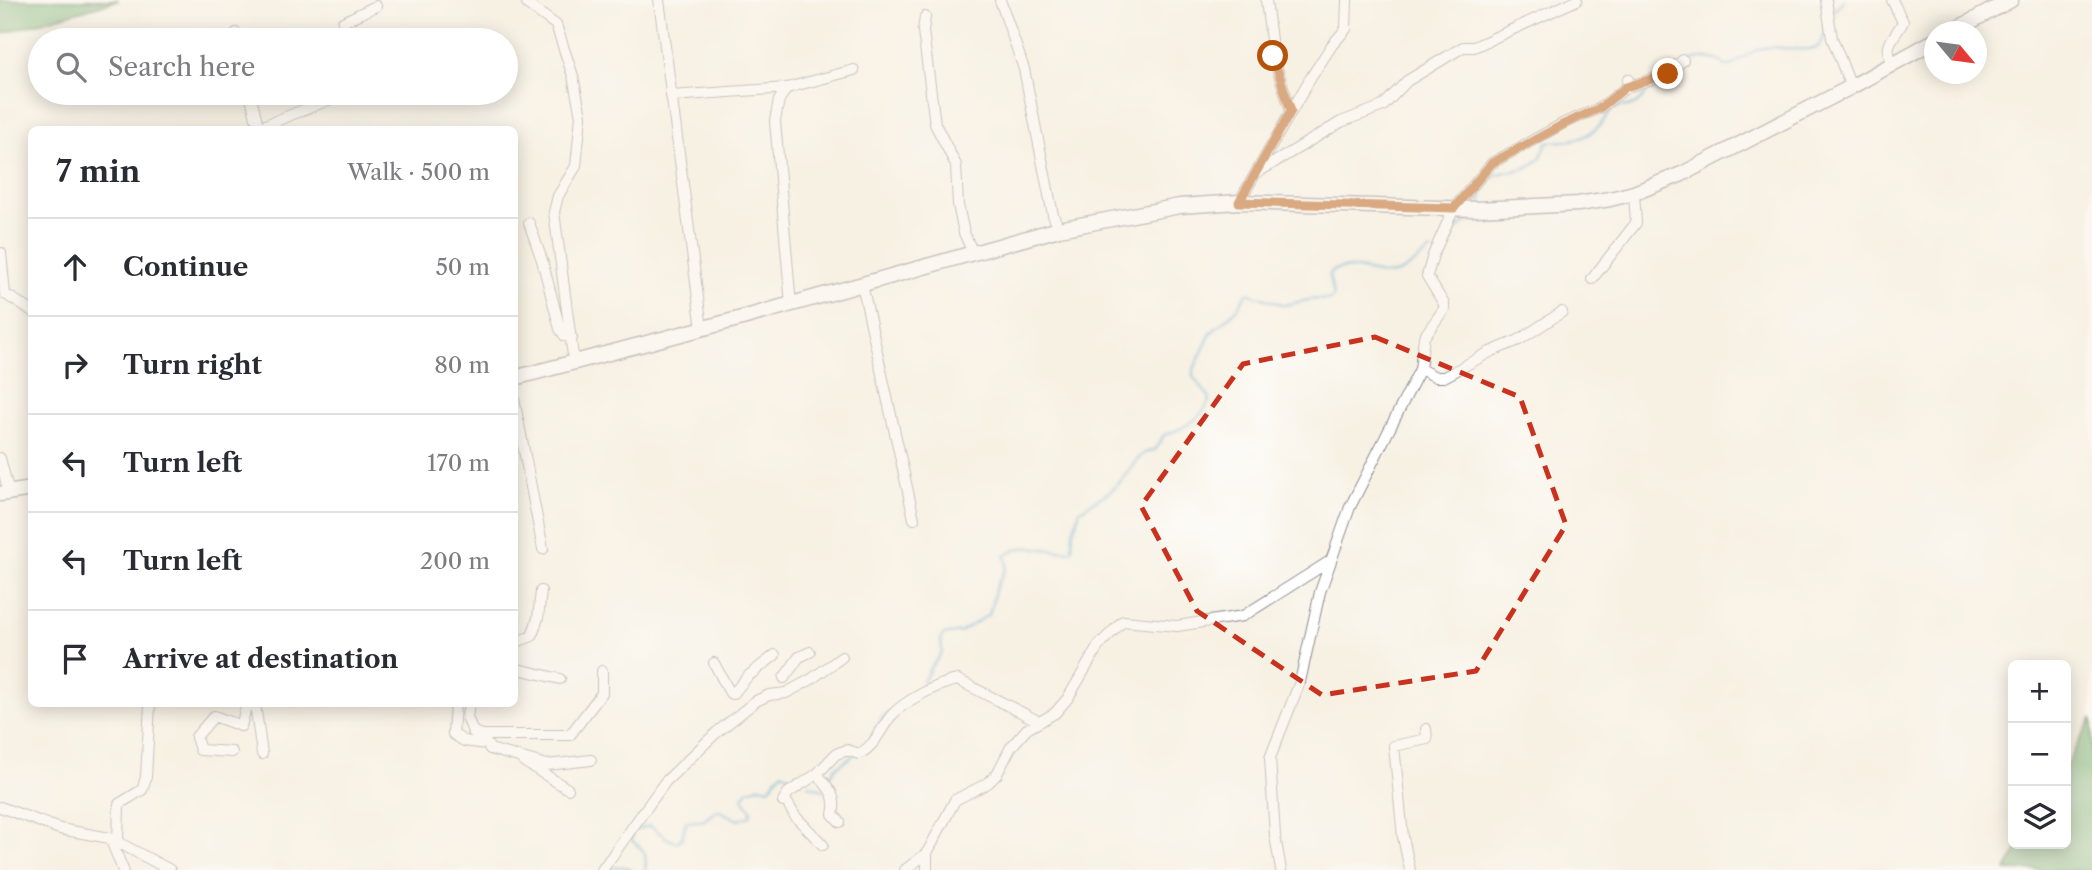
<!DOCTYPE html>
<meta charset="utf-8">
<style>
:root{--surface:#fff;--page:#f2f2f3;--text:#2b2b33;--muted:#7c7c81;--line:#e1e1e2}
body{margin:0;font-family:"Libre Caslon Text",serif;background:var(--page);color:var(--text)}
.controls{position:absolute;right:21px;bottom:21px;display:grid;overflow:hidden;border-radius:10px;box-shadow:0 4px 18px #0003}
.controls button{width:63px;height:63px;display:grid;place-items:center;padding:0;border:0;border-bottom:2px solid var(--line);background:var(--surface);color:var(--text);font:35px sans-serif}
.compass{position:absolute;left:1924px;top:21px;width:63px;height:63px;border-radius:50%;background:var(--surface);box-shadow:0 4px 18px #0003;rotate:119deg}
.stop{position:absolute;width:21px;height:21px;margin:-16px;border:5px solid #b45309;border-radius:50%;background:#fff}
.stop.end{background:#b45309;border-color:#fff;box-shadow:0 2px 7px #0008}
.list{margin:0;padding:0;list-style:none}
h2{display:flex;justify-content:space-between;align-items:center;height:91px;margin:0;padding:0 28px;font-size:30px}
h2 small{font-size:23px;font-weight:400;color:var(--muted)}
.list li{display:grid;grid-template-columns:46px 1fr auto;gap:21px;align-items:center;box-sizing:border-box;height:98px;padding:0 28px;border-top:2px solid var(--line)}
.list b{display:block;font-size:26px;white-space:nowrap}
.list em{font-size:23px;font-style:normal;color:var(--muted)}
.icon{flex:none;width:38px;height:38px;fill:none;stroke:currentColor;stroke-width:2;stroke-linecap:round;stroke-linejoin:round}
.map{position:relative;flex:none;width:2092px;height:870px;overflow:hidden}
.search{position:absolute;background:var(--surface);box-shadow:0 4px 18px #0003;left:28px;top:28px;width:490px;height:77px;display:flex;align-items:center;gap:18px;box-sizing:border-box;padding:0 24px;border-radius:38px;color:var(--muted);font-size:26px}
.panel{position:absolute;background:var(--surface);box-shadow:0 4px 18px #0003;left:28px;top:126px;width:490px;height:581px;border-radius:10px}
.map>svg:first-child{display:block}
</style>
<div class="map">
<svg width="2092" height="870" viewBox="0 0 2092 870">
<rect width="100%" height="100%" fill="#fff"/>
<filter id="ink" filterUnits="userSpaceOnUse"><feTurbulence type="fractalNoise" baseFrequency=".0143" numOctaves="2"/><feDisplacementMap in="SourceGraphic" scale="14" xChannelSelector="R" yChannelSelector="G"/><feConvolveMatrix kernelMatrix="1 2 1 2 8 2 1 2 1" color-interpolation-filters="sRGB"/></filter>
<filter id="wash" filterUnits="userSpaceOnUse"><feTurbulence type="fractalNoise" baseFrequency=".00686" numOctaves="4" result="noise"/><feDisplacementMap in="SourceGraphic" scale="28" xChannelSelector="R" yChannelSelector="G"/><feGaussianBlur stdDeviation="1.57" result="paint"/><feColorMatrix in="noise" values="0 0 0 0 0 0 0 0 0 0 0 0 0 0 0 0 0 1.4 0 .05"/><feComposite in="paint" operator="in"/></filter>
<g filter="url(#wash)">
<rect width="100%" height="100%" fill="#f7f1e3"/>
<path fill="#75b273" stroke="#4c6a57" stroke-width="2" d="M0 0H119L0 34Z
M2092 718V870H2006L2021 844H2066V765Z"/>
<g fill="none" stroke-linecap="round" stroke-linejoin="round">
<path stroke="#52a6ce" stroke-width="2.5" d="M1832 13 1844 0
M1685 65C1695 55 1708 58 1721 61L1725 66H1732C1772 33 1775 55 1817 48L1823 39 1826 26
M1480 203C1489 158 1514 181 1537 161 1543 157 1544 148 1547 142 1566 141 1584 141 1598 127 1603 122 1607 115 1612 110 1624 100 1633 116 1648 90L1668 91 1677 86 1680 69
M1444 241 1471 218
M919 691 930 668 942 653 941 639 943 635 961 632 989 614C992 606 993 598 995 590 999 577 1010 571 1005 556 1026 539 1049 554 1072 550L1073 532 1080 510C1091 503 1104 496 1114 488 1128 477 1137 450 1155 450L1164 435C1183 429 1204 418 1210 398L1193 377V371L1211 333 1237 309 1247 293 1284 305 1313 299 1330 300 1334 295 1329 275 1332 271C1356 261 1380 280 1398 273 1410 268 1421 257 1431 250
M870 739 883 716 888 713
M829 778 835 768 854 755
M808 785 824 790
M610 870C617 867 624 864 631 870
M645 870C648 855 644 849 632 841V831L650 826 670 840 677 842 682 838 686 822 704 820 718 810 738 820 750 816 751 809 745 802 743 797 748 790 761 786 769 788C775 783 776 776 782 772L800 781"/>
</g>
</g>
<g filter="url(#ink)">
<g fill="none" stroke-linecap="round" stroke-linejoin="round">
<g stroke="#8c8a8f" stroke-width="12">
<path id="street" d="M659 0 702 329
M1000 0 1024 69 1053 215 1059 229
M1266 0 1273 56 1291 111
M1826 0 1832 38 1851 87
M1892 0 1903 22C1894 39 1882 44 1893 64
M527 4 556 25 573 76 581 116 576 166 558 196 554 212 574 363
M925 17 923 31 935 124 956 165 958 205 964 233 973 253
M236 33 237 40
M345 40 343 22 376 6
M1627 87 1668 74 1683 60
M787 88 779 100 775 121 791 305
M250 93 259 130
M671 96 787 88 854 70
M258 128 346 93
M1255 174 1341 122 1383 106 1407 81 1463 47H1474L1577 0
M1239 202 1310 79 1332 45 1346 29 1347 0
M529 223 542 260 560 329 565 336 572 338
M1 253 5 294 32 311
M1592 279 1636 223 1634 193
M862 284 914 519
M1420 369 1436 377H1444L1490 352 1519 340 1562 312
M514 399 543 549
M0 458 9 493
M514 643 532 636 538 618 541 591
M714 663 730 693 733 694 747 677 775 655
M514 668 560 679
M784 678 799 657 810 652
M255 704 262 754
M455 704 453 734 464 741 487 744 490 749 547 765 591 760
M469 704 467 717 473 732 483 735H570L602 693V671
M232 752 200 750 196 737 214 716 241 726 247 704
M523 761 568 789
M817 774C828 787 838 796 833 814L840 822
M785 799 795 816 823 845
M783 802 788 793 817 774 836 754 847 750 859 754C875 746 880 730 891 716 904 701 939 683 958 680L1040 722
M0 807 60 829 110 838 170 870
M110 838 123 870
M118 843 119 804 142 790 146 777 150 704
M927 853V870
M602 870 665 782 716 733 756 701 769 695 786 693 810 680 842 657
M905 870 927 853 955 800 988 783 997 774 1011 747 1027 729 1055 713 1068 698 1099 645 1123 621 1177 626 1243 616 1330 561
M1281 870 1275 836 1270 758 1300 682 1320 592 1350 507 1420 369 1424 337 1444 309V304L1427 276 1433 255 1454 208 1492 163 1564 123 1600 108 1627 87 1628 79
M1410 870 1403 837 1394 746 1427 739 1426 729"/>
</g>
<g stroke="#8c8a8f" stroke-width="17">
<path id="secondary" d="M1951 32 2011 0
M514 378 742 318 1059 229 1180 206 1239 202 1476 209 1578 204 1610 199 1634 193 1682 174 1851 87 1934 41
M0 494 32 489"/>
</g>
<use href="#street" stroke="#fff" stroke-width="10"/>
<use href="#secondary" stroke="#fff" stroke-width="14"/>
</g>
</g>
<g fill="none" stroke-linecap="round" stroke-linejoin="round" filter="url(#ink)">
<path stroke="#b45309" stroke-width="9" d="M1273 56 1291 111 1239 202 1454 208 1492 163 1564 124 1600 108 1626 87 1668 74"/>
</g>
<path d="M0 0H2092V870H0ZM1375 337 1520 397 1566 525 1476 671 1322 695 1197 611 1141 506 1243 364Z" fill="#f7f1e3" fill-opacity=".55" fill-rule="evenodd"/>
<path fill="none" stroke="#c8321e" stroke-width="5" stroke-dasharray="14 9" stroke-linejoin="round" d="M1375 337 1520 397 1566 525 1476 671 1322 695 1197 611 1141 506 1243 364Z"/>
</svg>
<div class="controls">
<button>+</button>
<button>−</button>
<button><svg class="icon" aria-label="layers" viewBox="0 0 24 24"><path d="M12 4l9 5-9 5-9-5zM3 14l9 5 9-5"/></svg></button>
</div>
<svg class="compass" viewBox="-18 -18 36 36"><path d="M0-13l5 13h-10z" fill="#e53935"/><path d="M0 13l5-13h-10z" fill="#7c7c81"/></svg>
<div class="stop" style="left:1273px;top:56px"></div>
<div class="stop end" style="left:1668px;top:74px"></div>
<div class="search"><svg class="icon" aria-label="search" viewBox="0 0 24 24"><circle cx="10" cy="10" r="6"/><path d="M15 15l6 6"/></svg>Search here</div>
<section class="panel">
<h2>7 min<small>Walk · 500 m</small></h2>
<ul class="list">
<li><svg class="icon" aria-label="ahead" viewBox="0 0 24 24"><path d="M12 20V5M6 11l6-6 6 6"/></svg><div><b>Continue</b></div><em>50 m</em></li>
<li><svg class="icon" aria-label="right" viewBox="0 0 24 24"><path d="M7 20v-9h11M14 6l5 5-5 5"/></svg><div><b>Turn right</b></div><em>80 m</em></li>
<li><svg class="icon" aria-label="left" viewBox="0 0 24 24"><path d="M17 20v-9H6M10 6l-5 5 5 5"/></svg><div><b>Turn left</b></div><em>170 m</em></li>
<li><svg class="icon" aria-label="left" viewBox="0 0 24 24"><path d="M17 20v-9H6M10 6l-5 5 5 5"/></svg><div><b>Turn left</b></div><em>200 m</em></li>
<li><svg class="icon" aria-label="arrive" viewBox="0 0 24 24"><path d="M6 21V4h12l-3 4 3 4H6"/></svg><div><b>Arrive at destination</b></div></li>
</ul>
</section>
</div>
